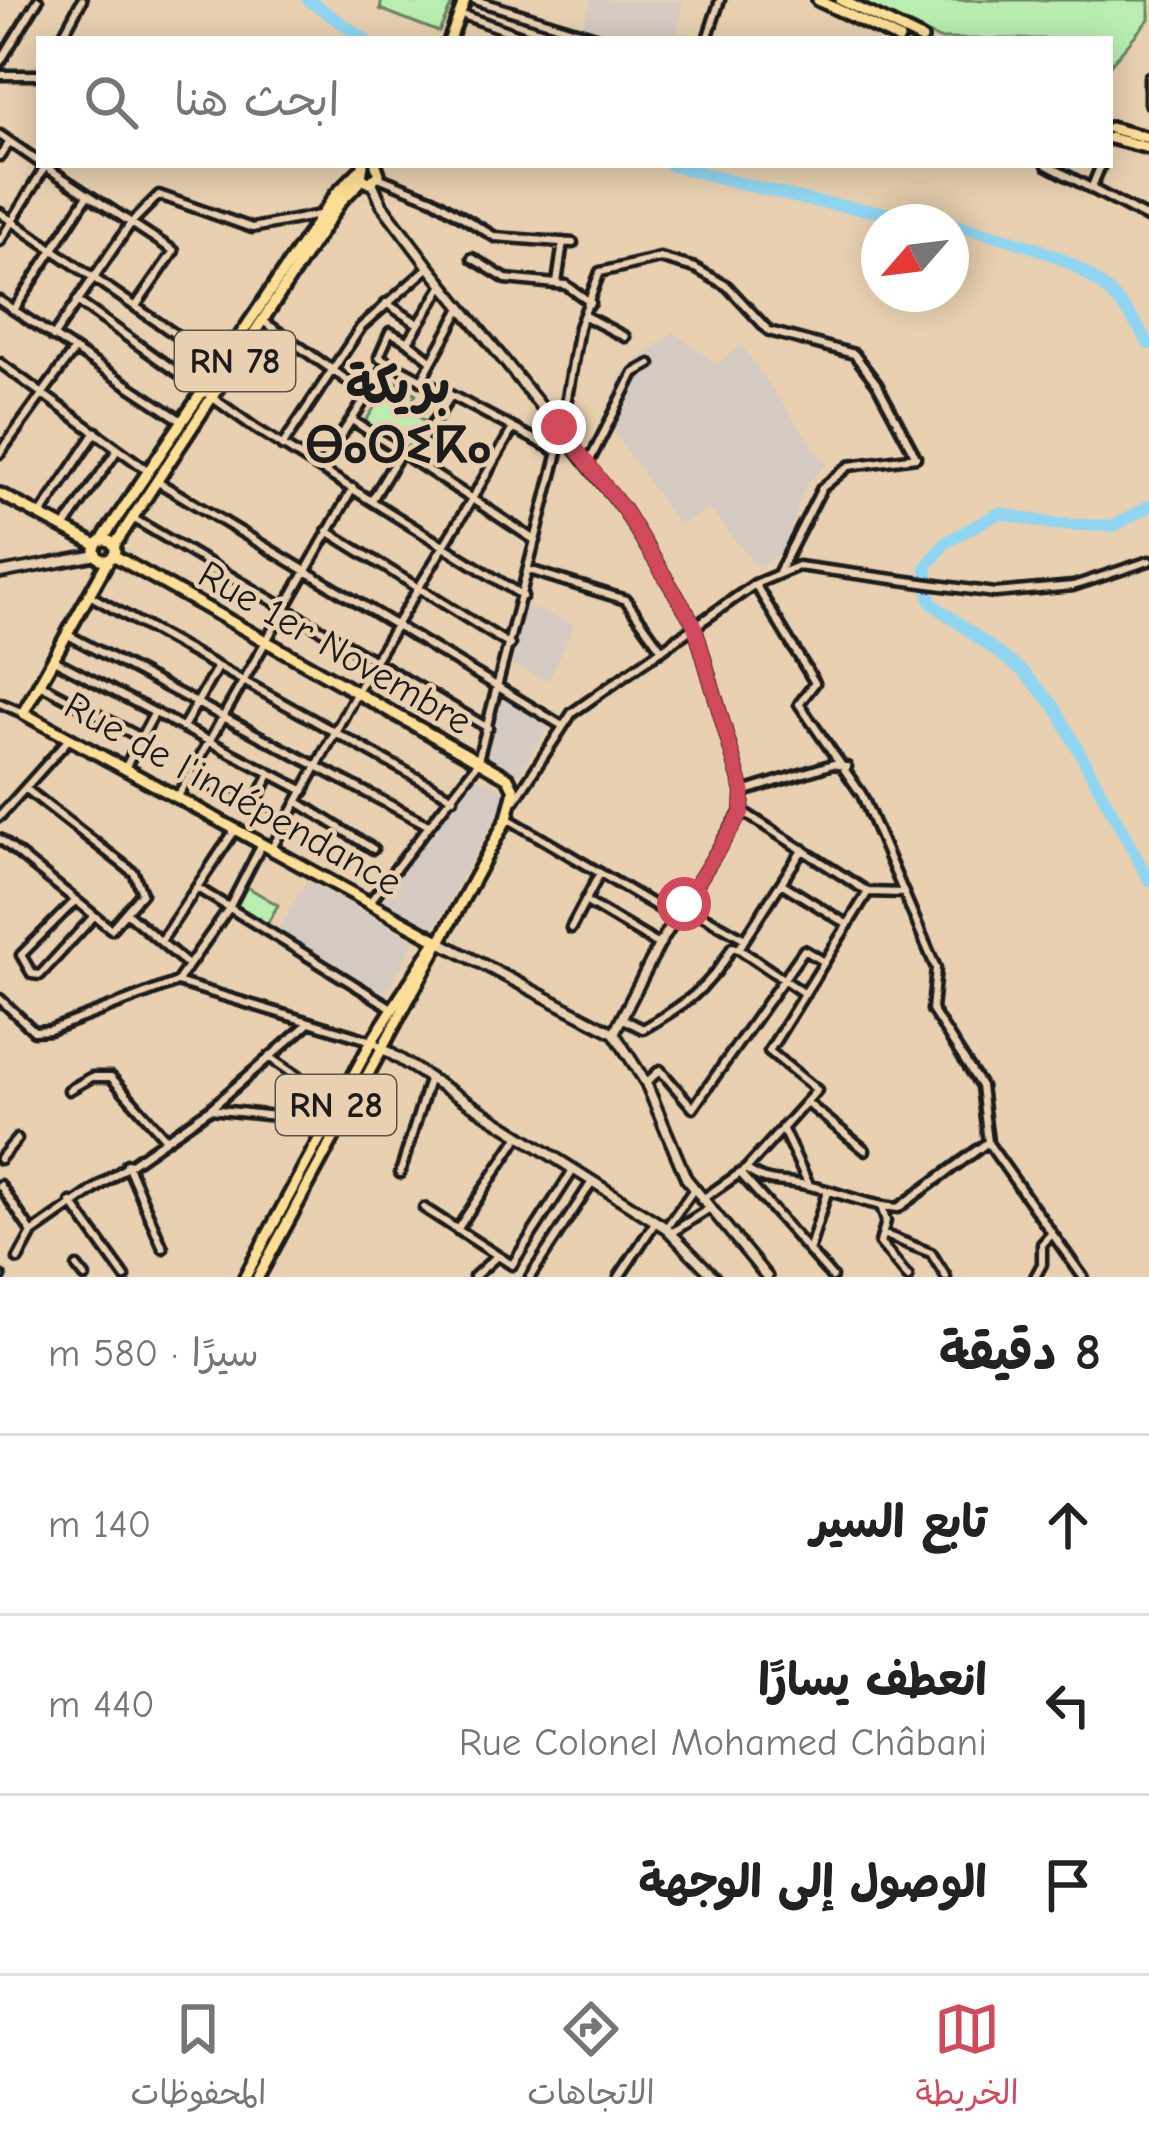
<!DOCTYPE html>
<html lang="ar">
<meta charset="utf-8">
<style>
:root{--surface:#fff;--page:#f2f2f2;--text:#222;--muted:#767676;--line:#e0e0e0;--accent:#d1495b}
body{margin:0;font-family:"Comic Neue","Playpen Sans Arabic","Noto Sans Tifinagh",sans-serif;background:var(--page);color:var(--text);direction:rtl}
.compass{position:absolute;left:861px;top:204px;width:108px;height:108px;border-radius:50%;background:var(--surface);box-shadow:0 6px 30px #0003;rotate:242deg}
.stop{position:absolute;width:36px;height:36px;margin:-27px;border:9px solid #d1495b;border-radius:50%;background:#fff}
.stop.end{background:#d1495b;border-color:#fff;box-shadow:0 3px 12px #0008}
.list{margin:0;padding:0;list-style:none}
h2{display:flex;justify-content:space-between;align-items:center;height:156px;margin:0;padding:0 48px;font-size:51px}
h2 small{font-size:39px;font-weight:400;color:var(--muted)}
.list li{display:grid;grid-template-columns:78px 1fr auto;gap:36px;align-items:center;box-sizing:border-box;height:180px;padding:0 48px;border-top:3px solid var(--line)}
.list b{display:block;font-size:45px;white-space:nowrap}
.list p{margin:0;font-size:39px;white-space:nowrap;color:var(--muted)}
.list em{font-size:39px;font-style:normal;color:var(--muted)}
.icon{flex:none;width:66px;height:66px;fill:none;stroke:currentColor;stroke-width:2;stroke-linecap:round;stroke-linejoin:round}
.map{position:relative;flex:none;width:1149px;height:1277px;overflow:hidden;direction:ltr}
.search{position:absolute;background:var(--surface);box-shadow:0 6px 30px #0003;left:36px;right:36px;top:36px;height:132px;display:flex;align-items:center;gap:30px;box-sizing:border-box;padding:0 42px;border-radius:0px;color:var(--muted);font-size:45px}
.sheet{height:696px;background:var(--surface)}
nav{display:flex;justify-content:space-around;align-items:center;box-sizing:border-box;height:168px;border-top:3px solid var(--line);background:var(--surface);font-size:33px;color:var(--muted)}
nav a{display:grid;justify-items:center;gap:6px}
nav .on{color:var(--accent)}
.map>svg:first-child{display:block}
</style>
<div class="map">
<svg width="1149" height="1277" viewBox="0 0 1149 1277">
<rect width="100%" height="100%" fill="#e8d0b0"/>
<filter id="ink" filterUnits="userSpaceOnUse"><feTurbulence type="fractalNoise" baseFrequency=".00833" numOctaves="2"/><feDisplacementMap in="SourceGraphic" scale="24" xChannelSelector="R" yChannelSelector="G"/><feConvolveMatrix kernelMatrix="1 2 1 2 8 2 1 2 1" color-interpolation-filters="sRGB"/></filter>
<g filter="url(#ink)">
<path fill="#d6cbc2" d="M591 0H683L677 34 695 39H617L582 27Z
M674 332 716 364 741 345 826 465 806 485 781 553 758 568 710 509 678 525 616 435 607 409 623 370Z
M521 605 574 624 549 681 507 663Z
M500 692 551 723 516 778 480 760Z
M474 776 503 790 505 800 434 928 377 898Z
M307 880 415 940 385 995 276 935Z"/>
<path fill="#b9eeb0" stroke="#6a8566" stroke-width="3" d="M382 0 452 4 439 32 380 9Z
M858 0H1149V19L1110 65V39H939Z
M392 379 416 394 407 410 424 420 406 450 364 424Z
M242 884 278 905 266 926 230 904Z"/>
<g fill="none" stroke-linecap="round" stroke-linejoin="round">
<path stroke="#90d6f2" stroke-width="12" d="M308 0 365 39
M669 165 811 201 944 222
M951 224C1041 247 1099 259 1149 344
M1149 506 1114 526 1053 524 999 513 946 542 926 567 930 602 1024 672 1055 707 1149 880"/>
<g stroke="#1c1c1c" stroke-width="15">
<path id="street" d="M475 0 602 39
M466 16 530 39
M61 39 82 0
M707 39 720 0
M0 62 38 0
M0 75H39
M1149 77V103
M0 135 39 162
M0 156 10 142
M43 165 174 251 136 306
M1047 165 1149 219
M378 177 433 199 495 237 573 243
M1091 189 1101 165
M0 213 221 366
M0 241 45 167
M472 258 506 279 566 285 591 303
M557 283 563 242
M0 301 182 421
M77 301 255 428 523 596
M386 303 418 324
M14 310 88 195
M585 316 625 337
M263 321 368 395 386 363
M53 337 131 223 159 195 252 228 319 215
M408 342 390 332 379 357 558 452
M432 361 408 342 443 285
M0 363 147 470
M421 381 461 308
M512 430 472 499 536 541
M282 446 361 327 429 267
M0 453 74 350
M411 458 450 397
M588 464 634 373 650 364
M320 467 368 395
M158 482 561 725
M372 500 401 452
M41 514 96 432
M134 519 488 728
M65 526 118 449
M327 531 510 645
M529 570 626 600 662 650
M91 596 453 798
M68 635 428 825
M54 660 304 791
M40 684 141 738 154 714
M0 703 23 713
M183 727 217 668
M124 770 141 738
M191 775 285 825
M743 792 833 764 847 767
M177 798 353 488
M515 800 572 713 755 584 798 566 995 593 1073 586 1149 561
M298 802 373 849
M253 808 270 774
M742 811 868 892 904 893
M0 816 69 739
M507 818 676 918
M0 839 111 929 142 893 134 873 25 788
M271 850 365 677 472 499 352 420
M781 883 848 925
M199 889 392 1008
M75 901 21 955 32 974 40 975 94 916
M585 901 659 945
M369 903 477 764 558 452 579 327 600 272 660 258 695 268 727 286 769 331 854 354 877 384 916 457 849 466 822 488 779 572
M684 905 745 939 803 849
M127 913 188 965
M571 928 600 873
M161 941 235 830
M739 949 805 994
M177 982 229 908 262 844
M0 999 34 1031 50 1030 177 982 372 1041 382 1048
M623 1019 643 1029C681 1007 712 987 732 947L739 949 745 939
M309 1023 210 1109 294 1118 320 1134
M269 1057 337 1104
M646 1083 660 1070 693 1108 804 950 823 961
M69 1090 92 1077H111L166 1139
M806 1102 865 1150
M782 1128 809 1185
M988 1143 1083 1277
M0 1159 17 1139
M127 1164 163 1248
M746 1169 817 1090 769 1051 868 892
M400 1173 429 1080
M740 1173 832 1277
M0 1185 32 1233 18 1259
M701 1200 746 1169C766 1184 777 1180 801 1184 835 1190 863 1205 898 1208L988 1142 981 1086 932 1010 936 968 862 795 799 704 815 683 755 584
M71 1202 125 1277
M881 1206 886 1221 880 1243 908 1277
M424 1208 512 1265 572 1172
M666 1228 694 1189
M457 1230 517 1139
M32 1233 210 1109
M671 1233 707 1210
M883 1234 931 1253 946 1277
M809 1251 827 1192
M77 1267 85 1277
M0 1276 1 1277
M474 1277 497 1256
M530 1277 590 1185
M619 1277 654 1224
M1035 1277 1042 1264V1244L1052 1233"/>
</g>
<g stroke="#1c1c1c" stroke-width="16">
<path id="secondary" d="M372 182 382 205 429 267 624 510 694 624 743 792 742 811 659 945 614 1033
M0 573 97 555
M438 941 614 1033 646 1083 686 1178 767 1277
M382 1048 666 1228 714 1277"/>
</g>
<g stroke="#1c1c1c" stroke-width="18">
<path id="primary" d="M818 0 899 39
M841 0 922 39
M450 39 465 0
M1110 128 1149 138
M1110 138 1149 148
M363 165 361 177 369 183 379 174 376 165
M0 494 96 545
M102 540 336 194 359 171
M95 550a10 10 0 1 1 20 0a10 10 0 1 1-20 0Z
M114 546 341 201 362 180
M113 555 508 778 514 790 507 818 258 1277
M109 559 23 713 437 940
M245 1277 372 1041 437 940"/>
</g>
<use href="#street" stroke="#e8d0b0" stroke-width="6"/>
<use href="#secondary" stroke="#e8d0b0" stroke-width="8"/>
<use href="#primary" stroke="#fcde96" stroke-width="9"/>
</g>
</g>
<g fill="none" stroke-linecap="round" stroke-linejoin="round" filter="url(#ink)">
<path stroke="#d1495b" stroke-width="15" d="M559 427 624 510 694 624 743 792 742 812 684 904"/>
</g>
<g text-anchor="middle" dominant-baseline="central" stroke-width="9" stroke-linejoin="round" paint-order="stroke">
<g fill="#e8d0b0" stroke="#595248" stroke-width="3">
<rect x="175" y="331" width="120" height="60" rx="9"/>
<rect x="276" y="1075" width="120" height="60" rx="9"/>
</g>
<g font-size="36" font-weight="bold" fill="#1c1c1c">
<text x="235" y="361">RN 78</text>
<text x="336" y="1105">RN 28</text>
</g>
<g font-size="39" fill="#1c1c1c" stroke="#e8d0b0">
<text transform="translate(335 648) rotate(30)">Rue 1er Novembre</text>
<text transform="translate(233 794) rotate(29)">Rue de l'indépendance</text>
</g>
<g font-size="51" font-weight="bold" fill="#1c1c1c" stroke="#e8d0b0">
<text x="398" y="386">بريكة<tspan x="398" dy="59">ⴱⴰⵔⵉⴽⴰ</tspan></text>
</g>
</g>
</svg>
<svg class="compass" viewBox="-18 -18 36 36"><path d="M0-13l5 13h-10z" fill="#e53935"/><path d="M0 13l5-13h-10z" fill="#767676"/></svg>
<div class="stop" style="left:684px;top:904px"></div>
<div class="stop end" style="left:559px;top:427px"></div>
<div class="search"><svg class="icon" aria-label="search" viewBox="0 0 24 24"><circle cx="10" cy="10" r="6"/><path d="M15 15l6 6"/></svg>ابحث هنا</div>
</div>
<section class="sheet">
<h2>8 دقيقة<small>سيرًا · 580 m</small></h2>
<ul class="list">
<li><svg class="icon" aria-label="ahead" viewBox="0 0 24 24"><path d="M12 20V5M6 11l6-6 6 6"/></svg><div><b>تابع السير</b></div><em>140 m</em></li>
<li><svg class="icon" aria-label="left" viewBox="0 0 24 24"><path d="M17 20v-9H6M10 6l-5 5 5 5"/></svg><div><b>انعطف يسارًا</b><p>Rue Colonel Mohamed Châbani</p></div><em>440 m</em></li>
<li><svg class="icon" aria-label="arrive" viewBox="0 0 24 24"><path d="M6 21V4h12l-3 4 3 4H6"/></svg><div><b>الوصول إلى الوجهة</b></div></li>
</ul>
</section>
<nav>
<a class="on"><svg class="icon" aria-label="map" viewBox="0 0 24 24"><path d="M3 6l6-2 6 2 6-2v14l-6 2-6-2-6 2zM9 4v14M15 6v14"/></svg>الخريطة</a>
<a><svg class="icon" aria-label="directions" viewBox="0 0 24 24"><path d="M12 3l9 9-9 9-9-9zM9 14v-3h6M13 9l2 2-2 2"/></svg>الاتجاهات</a>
<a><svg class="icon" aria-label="saved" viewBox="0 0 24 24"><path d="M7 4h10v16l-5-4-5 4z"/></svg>المحفوظات</a>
</nav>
